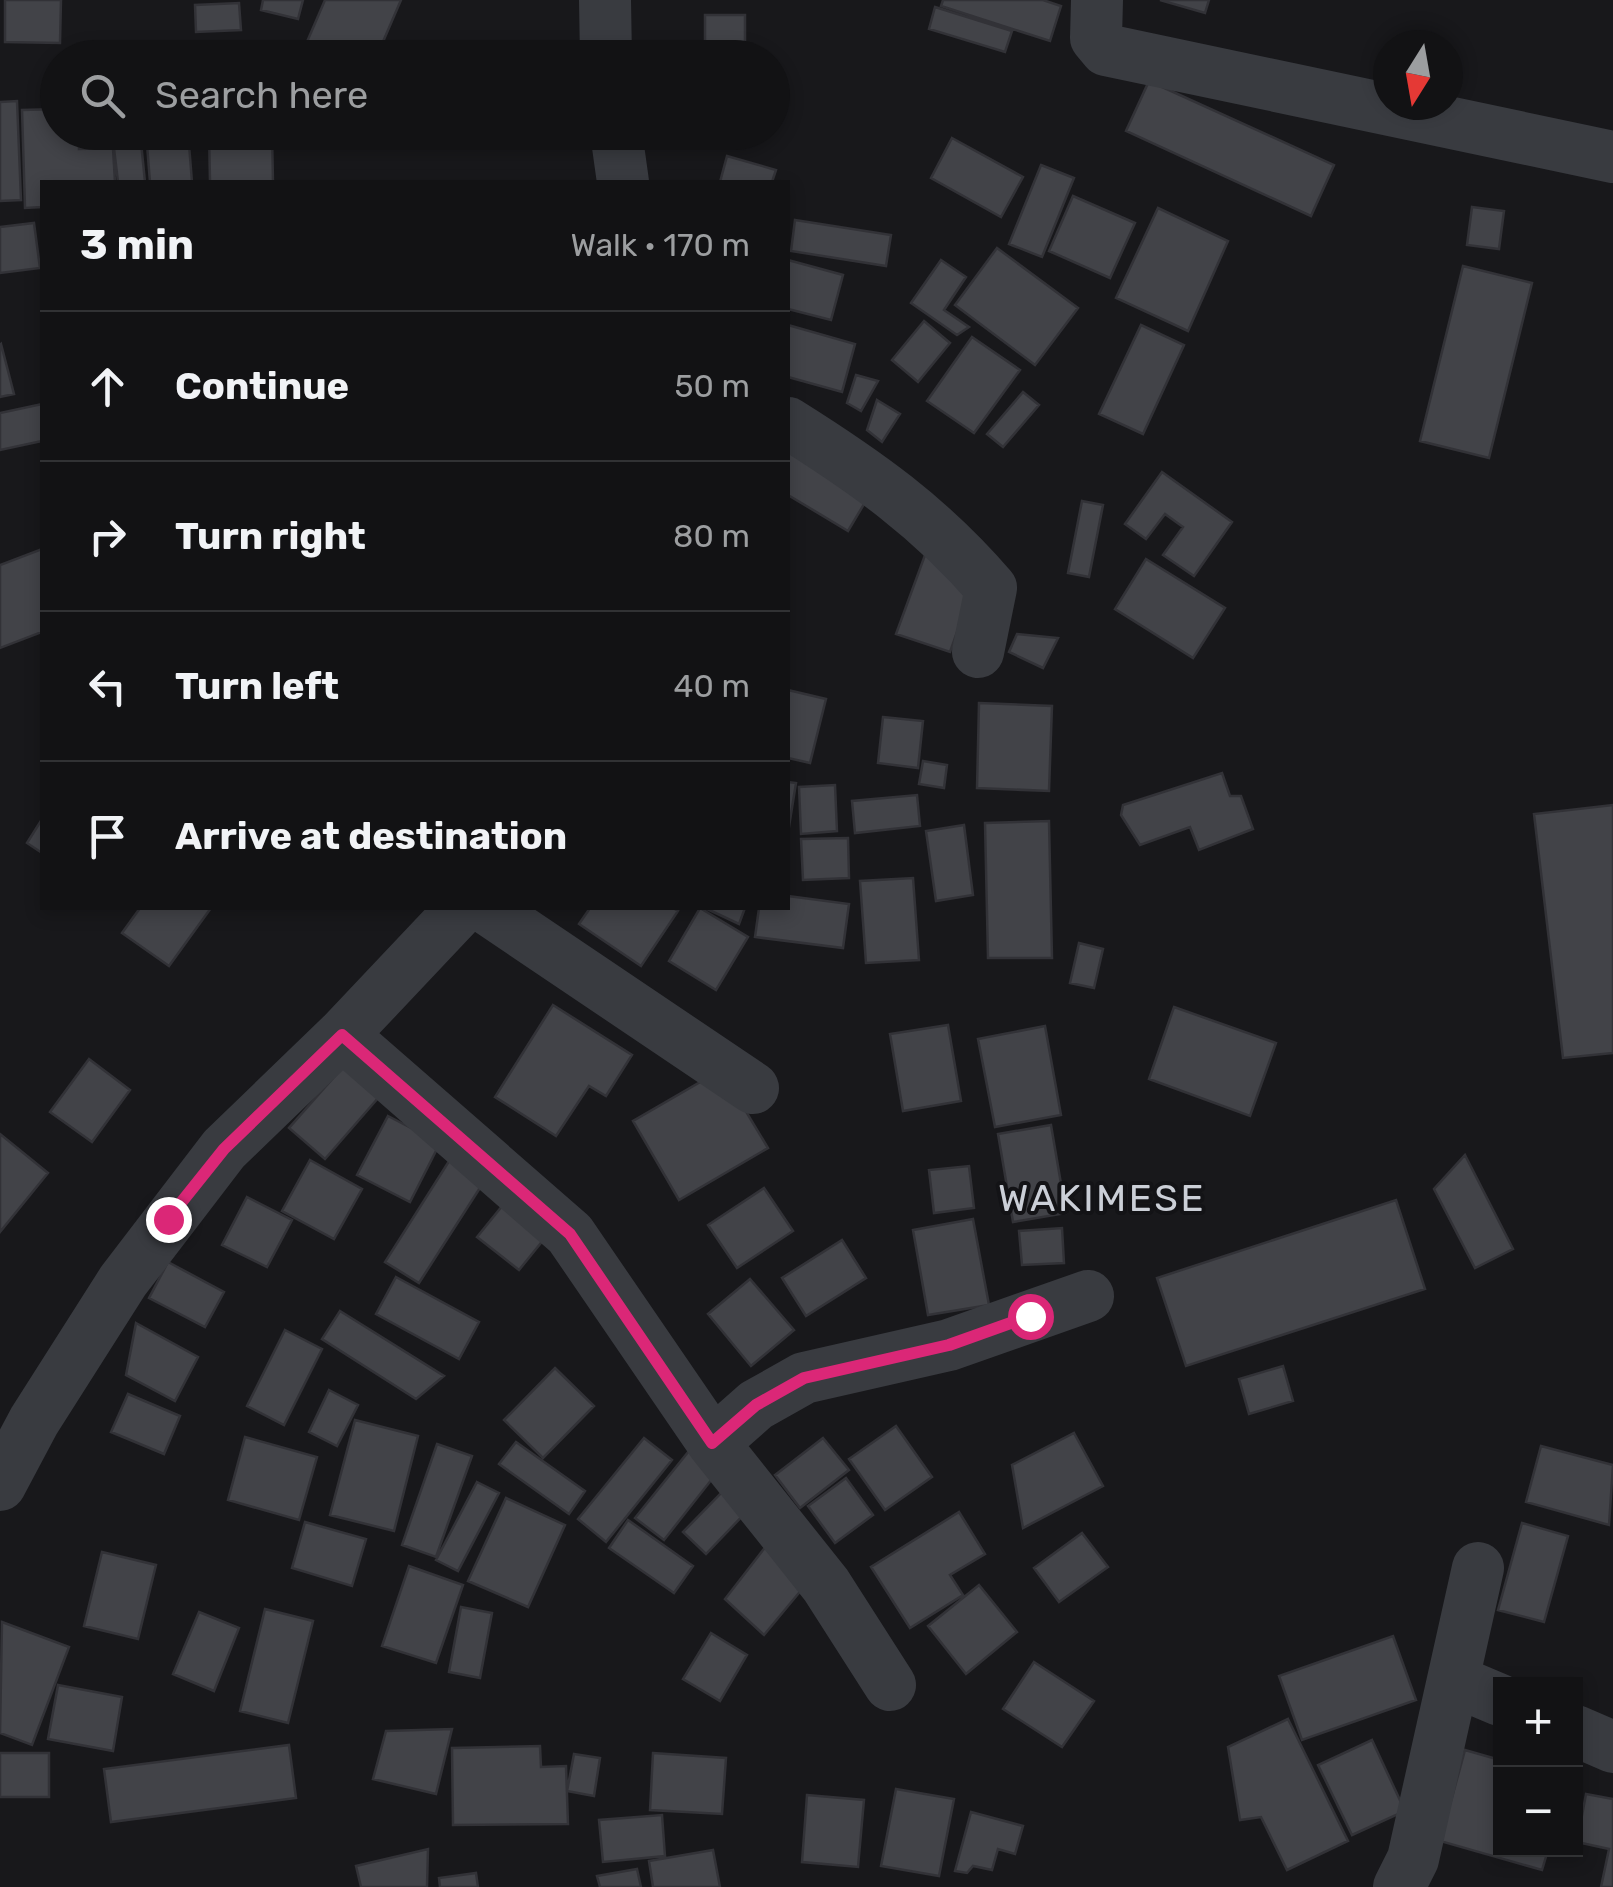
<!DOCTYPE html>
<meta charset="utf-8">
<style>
:root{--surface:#121214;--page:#1b1b1d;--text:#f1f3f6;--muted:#9c9ea0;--line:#313234}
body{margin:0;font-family:Rubik,sans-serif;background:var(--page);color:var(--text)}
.controls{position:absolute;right:30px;bottom:30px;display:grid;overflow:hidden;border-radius:0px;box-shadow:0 5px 15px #0003}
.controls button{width:90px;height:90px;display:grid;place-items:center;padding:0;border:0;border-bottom:2px solid var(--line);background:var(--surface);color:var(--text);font:50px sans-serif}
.compass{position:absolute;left:1373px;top:30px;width:90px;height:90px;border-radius:50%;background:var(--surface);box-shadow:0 5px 15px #0003;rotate:191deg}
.stop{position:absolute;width:30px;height:30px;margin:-22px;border:8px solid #db2777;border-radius:50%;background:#fff}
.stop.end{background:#db2777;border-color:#fff;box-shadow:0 2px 10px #0008}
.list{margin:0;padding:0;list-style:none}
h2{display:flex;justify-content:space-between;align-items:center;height:130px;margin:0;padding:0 40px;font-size:42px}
h2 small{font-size:32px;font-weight:400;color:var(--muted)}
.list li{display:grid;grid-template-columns:65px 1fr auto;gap:30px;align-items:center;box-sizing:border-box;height:150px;padding:0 40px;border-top:2px solid var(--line)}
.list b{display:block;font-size:38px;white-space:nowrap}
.list em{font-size:32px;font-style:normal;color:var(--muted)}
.icon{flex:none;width:55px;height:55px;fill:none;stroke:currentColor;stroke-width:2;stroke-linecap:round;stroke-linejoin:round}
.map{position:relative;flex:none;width:1613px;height:1887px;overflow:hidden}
.search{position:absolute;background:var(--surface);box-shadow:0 5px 15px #0003;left:40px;top:40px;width:750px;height:110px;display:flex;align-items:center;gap:25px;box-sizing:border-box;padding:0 35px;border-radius:55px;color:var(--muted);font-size:38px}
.panel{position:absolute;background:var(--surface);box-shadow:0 5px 15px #0003;left:40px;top:180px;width:750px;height:730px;border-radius:0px}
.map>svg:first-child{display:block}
</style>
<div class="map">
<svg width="1613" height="1887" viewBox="0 0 1613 1887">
<rect width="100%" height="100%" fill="#18181b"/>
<path fill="#424348" stroke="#323237" stroke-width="2.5" d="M5 0H61L60 43 5 42Z
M263 0H303L298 19 261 10Z
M325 0H401L376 58H300Z
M943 0H1043L1061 6 1050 41 941 6Z
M1160 0H1209L1205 13Z
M239 3 241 30 196 32 195 5Z
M935 7 1012 31 1005 52 929 29Z
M705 15H745V58H705Z
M1149 81 1334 165 1311 216 1126 131Z
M17 101 21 200 0 201V102Z
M58 109V132H79V149L113 148 115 182H42V207L25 208 22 110Z
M112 132H140L145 182H118Z
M146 132H188L192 182H150Z
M209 132H272L273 182H210Z
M952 138 1023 177 1001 217 931 178Z
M727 156 776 170 772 182H720Z
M1041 165 1074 178 1042 257 1009 244Z
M1073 196 1135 223 1110 278 1049 251Z
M1472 207 1504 211 1499 249 1467 245Z
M1158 208 1228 241 1188 331 1116 298Z
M795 220 891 235 886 266 791 251Z
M34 223 40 268 0 273V227Z
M997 248 1078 308 1035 365 955 305Z
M788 260 843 275 831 320 788 309Z
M941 260 966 277 944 310 969 327 957 335 911 303Z
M1463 266 1532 283 1489 458 1420 441Z
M924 321 950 343 918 382 892 360Z
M788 325 855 344 842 392 788 377Z
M1141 325 1184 345 1143 434 1099 414Z
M972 337 1020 370 974 433 927 401Z
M1 344 14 394 0 397V345Z
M856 375 878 381 861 411 847 403Z
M1023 392 1039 405 1003 447 987 434Z
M877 400 900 414 882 442 867 430Z
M42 404V441L0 450V413Z
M788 431 876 484 848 531 788 495Z
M1162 472 1232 522 1194 576 1163 555 1183 527 1165 514 1146 539 1125 524Z
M1082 501 1103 505 1089 577 1068 573Z
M42 549V632L0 648V565Z
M925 555 978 573 950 652 896 634Z
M1146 559 1225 608 1193 658 1115 609Z
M1017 634 1058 638 1043 668 1009 652Z
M788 690 826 699 810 763 788 758Z
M979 703 1052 706 1049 791 977 788Z
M883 717 923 721 918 768 878 763Z
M923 761 947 765 944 788 919 784Z
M1222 773 1230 796H1241L1253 829 1199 850 1190 827 1140 845 1121 815 1123 805Z
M788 782 796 783 788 833Z
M835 785 837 831 801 834 799 787Z
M917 795 920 826 855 833 852 801Z
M1613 805V1053L1563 1058 1534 814Z
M42 819V853L27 843Z
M1049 821 1052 958H988L985 823Z
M964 825 973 895 936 901 926 831Z
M848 838 849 878 803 880 801 839Z
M913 878 919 960 866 963 860 881Z
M788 896 849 904 843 948 755 937 759 908H788Z
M140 908H211L169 966 122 933Z
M590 908H673L678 911 641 966 579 924Z
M700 908 748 937 716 990 669 961Z
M705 908H745L739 924Z
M1079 943 1103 949 1094 988 1070 983Z
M553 1005 632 1055 606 1096 589 1086 556 1136 495 1097Z
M1174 1007 1276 1043 1250 1116 1149 1079Z
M948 1025 961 1101 903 1111 890 1034Z
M1045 1026 1061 1115 995 1127 978 1039Z
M89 1059 130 1090 92 1142 50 1112Z
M350 1059 386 1089 325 1159 289 1128Z
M721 1070 768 1148 679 1200 633 1121Z
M388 1116 440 1143 410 1202 357 1175Z
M1051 1125 1066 1213 1013 1222 998 1134Z
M0 1134 48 1173 0 1232Z
M1465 1155 1513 1249 1475 1268 1434 1189Z
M451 1158 485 1180 419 1283 385 1262Z
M310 1160 362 1189 334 1239 282 1211Z
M969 1166 974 1208 934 1213 929 1170Z
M764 1188 793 1231 737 1268 708 1225Z
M247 1197 292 1220 267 1267 222 1245Z
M507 1200 549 1233 519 1270 477 1237Z
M1396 1200 1425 1289 1186 1366 1157 1278Z
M973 1219 989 1305 928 1315 913 1230Z
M1062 1228 1064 1263 1022 1265 1019 1231Z
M842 1240 866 1278 806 1316 782 1278Z
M168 1262 224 1292 205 1327 149 1298Z
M396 1277 479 1322 459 1359 376 1314Z
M750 1279 794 1330 751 1366 708 1314Z
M340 1311 444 1376 416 1399 322 1339Z
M136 1323 198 1357 175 1401 126 1375Z
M285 1330 322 1349 284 1425 247 1406Z
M1283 1366 1293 1401 1249 1414 1239 1379Z
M555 1368 594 1406 543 1458 504 1420Z
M329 1390 358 1405 337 1446 309 1432Z
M128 1394 180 1416 164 1454 111 1432Z
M355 1420 418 1436 394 1531 330 1515Z
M896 1426 932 1477 885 1510 849 1459Z
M1074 1433 1103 1486 1023 1528 1012 1465Z
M245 1437 317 1457 299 1520 228 1500Z
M644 1438 672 1460 606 1542 578 1519Z
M823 1438 849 1470 800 1508 775 1475Z
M697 1441 716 1474 664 1540 635 1518Z
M516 1442 585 1491 569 1514 499 1464Z
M437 1444 472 1456 436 1557 402 1545Z
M1541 1446 1613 1465 1609 1525 1526 1502Z
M846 1478 873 1515 835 1543 808 1506Z
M477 1482 499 1493 458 1571 436 1560Z
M728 1486 751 1507 706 1554 683 1532Z
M506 1498 565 1525 528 1607 468 1581Z
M959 1512 985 1554 950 1575 963 1595 910 1628 871 1567Z
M628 1520 693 1566 674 1593 609 1548Z
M305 1522 366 1539 352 1586 292 1568Z
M1522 1523 1568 1536 1544 1622 1498 1610Z
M1082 1533 1108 1567 1059 1602 1034 1568Z
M770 1541 813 1576 764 1635 725 1599Z
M102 1552 156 1565 138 1639 84 1626Z
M409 1566 463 1585 436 1663 382 1646Z
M979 1585 1017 1632 966 1674 928 1626Z
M461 1607 492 1613 480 1678 449 1672Z
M265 1609 313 1621 288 1723 240 1711Z
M199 1612 239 1628 214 1691 173 1674Z
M2 1622 69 1647 32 1745 0 1733Z
M711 1633 747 1655 720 1701 683 1679Z
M1393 1636 1416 1700 1302 1740 1279 1676Z
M1034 1662 1094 1701 1062 1747 1003 1709Z
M58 1685 122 1697 113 1751 48 1739Z
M1288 1719 1348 1841 1287 1870 1261 1817 1240 1820 1228 1747Z
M452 1729 436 1794 373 1779 386 1731Z
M1372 1740 1405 1811 1352 1835 1318 1765Z
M289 1745 296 1798 111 1822 104 1769Z
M540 1746 541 1767 566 1766 568 1824 453 1825 452 1748Z
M1465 1750 1500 1760V1850H1548L1542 1870 1440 1841Z
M0 1753H49V1797H0Z
M653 1753 726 1758 722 1814 650 1810Z
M574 1754 600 1758 594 1796 567 1791Z
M896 1789 954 1799 939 1876 881 1866Z
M1586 1794 1613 1799V1887H1601L1609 1849 1577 1842Z
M807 1795 864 1800 858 1867 802 1862Z
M971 1812 1023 1826 1015 1854 998 1849 992 1870 973 1866 967 1873 955 1871Z
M662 1815 665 1856 603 1862 599 1820Z
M428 1849 427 1887H361L356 1866Z
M713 1850 720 1887H653L649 1861Z
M637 1869 641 1887H600L597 1876Z
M476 1873 478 1887H440L439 1878Z"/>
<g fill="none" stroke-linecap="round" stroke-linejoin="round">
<path stroke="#393b40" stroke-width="52" d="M605 0 606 58
M1097 0 1096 38 1106 50 1613 157
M616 132 623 182
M788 423C866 472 930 517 991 588L978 652
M486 908 753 1088
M342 1035 570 1234 713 1443 826 1585 890 1685
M713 1443 756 1405 804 1378 949 1345 1088 1296
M0 1485 34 1421 123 1281 224 1149 342 1035 462 908
M1455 1681 1500 1700
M1576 1731 1613 1747
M1399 1887 1413 1859 1478 1568"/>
</g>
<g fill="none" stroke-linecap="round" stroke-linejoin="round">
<path stroke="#db2777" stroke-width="12" d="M168 1219 224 1149 342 1035 570 1234 712 1443 756 1405 804 1378 949 1345 1030 1316"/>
</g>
<g text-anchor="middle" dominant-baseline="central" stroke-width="8" stroke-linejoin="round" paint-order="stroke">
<g font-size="38" letter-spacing="2.5" fill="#cbcfd7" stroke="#131316">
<text x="1102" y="1198">WAKIMESE</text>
</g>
</g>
</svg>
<div class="controls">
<button>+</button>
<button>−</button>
</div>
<svg class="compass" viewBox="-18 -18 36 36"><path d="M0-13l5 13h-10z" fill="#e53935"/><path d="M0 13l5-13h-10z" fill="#9c9ea0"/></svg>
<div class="stop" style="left:1030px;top:1316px"></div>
<div class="stop end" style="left:168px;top:1219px"></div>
<div class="search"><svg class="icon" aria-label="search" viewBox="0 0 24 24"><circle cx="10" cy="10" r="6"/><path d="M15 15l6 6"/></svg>Search here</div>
<section class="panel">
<h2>3 min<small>Walk · 170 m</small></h2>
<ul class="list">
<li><svg class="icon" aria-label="ahead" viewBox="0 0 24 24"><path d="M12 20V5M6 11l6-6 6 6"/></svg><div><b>Continue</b></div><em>50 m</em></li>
<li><svg class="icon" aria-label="right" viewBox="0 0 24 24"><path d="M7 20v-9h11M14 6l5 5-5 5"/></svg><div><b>Turn right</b></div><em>80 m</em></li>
<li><svg class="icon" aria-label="left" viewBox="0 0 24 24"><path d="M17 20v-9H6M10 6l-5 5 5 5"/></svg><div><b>Turn left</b></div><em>40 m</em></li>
<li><svg class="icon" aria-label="arrive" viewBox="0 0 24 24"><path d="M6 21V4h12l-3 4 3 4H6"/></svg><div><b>Arrive at destination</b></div></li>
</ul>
</section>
</div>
